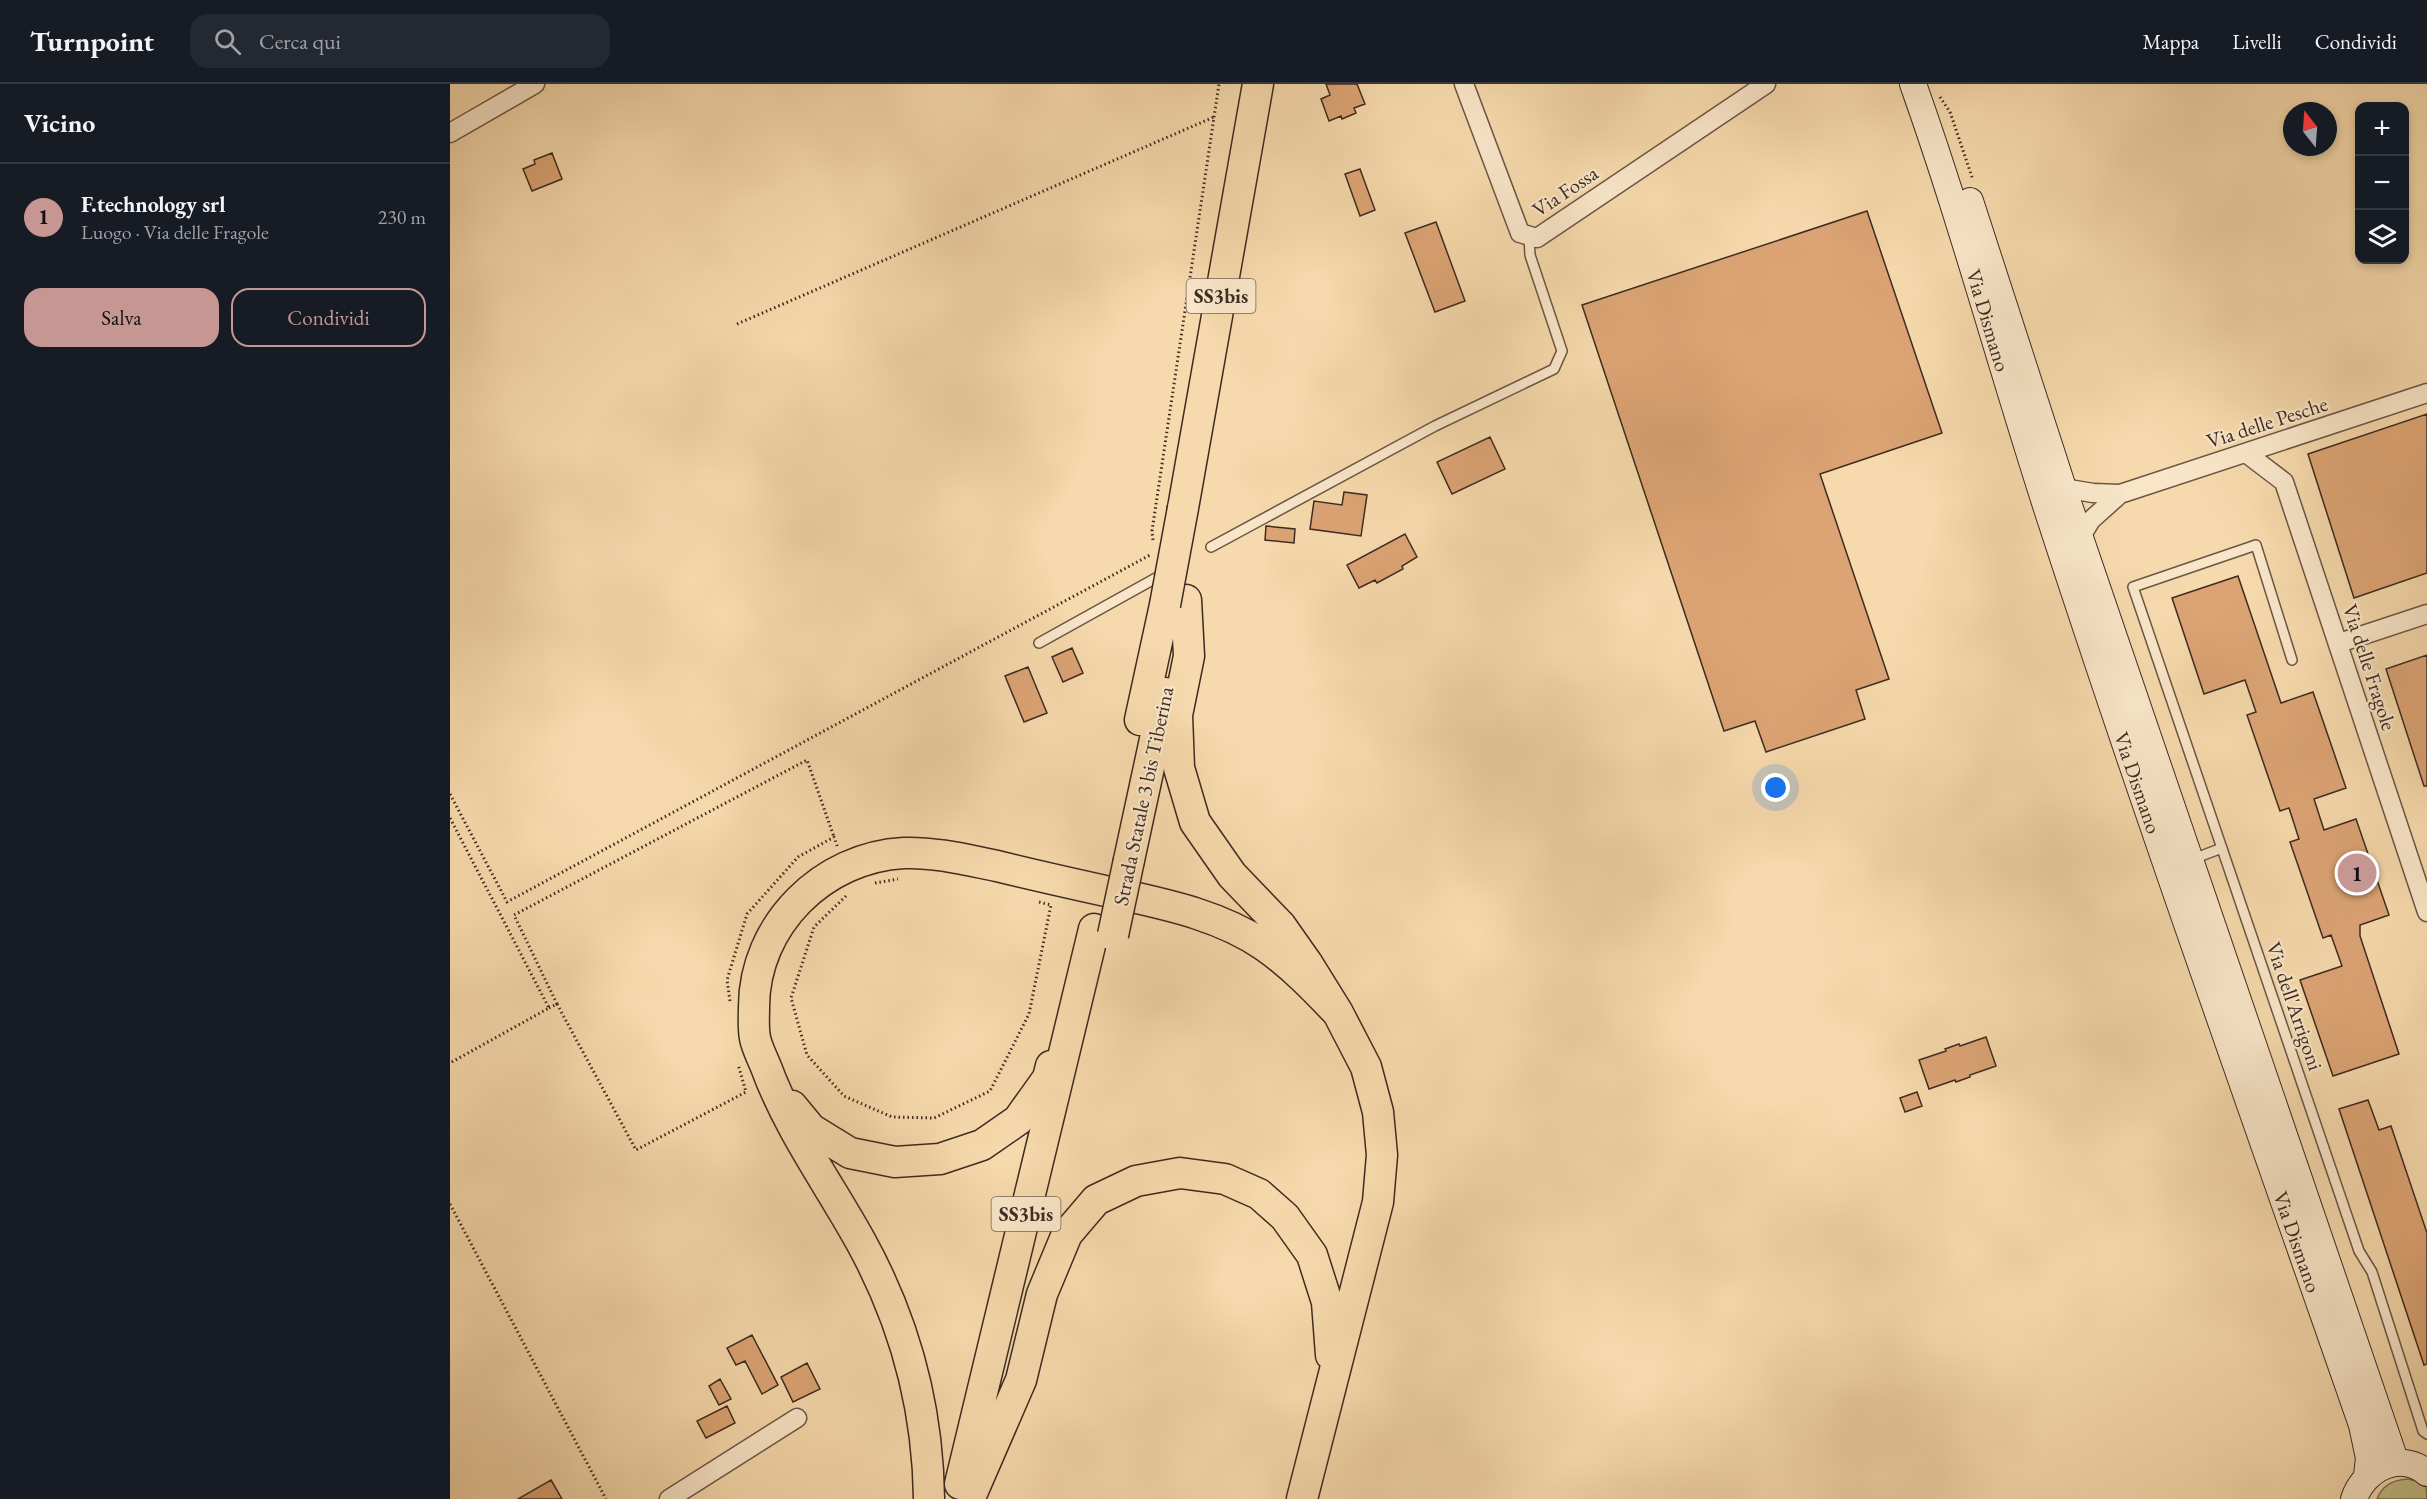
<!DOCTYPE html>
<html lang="it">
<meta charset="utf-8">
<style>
:root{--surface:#171b24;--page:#242831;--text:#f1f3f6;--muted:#9ea1a6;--line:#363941;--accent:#c59692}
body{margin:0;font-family:"EB Garamond",serif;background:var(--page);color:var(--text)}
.controls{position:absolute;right:18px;top:18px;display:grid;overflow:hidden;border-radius:12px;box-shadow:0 3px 9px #0003}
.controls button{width:54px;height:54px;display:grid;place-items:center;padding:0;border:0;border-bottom:2px solid var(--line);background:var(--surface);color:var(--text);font:30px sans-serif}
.compass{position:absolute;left:1833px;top:18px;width:54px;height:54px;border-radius:50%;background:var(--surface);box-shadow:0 3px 9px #0003;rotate:343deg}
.you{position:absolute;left:1326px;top:704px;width:21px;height:21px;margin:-15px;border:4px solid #fff;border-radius:50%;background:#1a73e8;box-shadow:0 0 0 9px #1a73e833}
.badge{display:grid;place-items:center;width:39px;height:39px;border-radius:50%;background:var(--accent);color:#111;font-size:20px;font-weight:700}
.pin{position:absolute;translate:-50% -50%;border:3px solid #fff;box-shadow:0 2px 6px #0006}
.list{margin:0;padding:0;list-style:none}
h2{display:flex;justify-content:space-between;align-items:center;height:78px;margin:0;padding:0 24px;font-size:26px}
h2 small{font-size:20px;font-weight:400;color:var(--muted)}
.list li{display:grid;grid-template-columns:39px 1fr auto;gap:18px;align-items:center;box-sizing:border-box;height:108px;padding:0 24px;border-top:2px solid var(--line)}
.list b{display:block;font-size:22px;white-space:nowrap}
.list p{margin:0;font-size:20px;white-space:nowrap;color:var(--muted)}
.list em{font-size:20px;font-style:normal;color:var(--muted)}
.actions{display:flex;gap:12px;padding:18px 24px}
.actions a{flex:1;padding:14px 0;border:2px solid var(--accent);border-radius:18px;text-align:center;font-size:21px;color:var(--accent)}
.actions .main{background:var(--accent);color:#111}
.icon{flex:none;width:33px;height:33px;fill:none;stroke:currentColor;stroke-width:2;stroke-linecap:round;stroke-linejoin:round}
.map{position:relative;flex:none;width:1977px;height:1415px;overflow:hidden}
header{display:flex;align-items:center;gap:36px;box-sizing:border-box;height:84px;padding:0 30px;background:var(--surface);border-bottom:2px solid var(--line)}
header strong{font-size:28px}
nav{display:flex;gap:33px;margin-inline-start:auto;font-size:21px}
.search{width:420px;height:54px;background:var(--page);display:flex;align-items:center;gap:15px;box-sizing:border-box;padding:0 21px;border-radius:18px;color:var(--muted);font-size:22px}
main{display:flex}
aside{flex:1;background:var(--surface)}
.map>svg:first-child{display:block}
</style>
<header>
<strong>Turnpoint</strong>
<div class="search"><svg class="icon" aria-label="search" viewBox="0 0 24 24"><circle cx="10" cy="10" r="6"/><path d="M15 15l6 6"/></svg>Cerca qui</div>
<nav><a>Mappa</a><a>Livelli</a><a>Condividi</a></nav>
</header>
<main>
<aside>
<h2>Vicino<small></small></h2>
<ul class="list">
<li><span class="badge">1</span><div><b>F.technology srl</b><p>Luogo · Via delle Fragole</p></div><em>230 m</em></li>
</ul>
<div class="actions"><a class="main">Salva</a><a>Condividi</a></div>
</aside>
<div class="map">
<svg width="1977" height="1415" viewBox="0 0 1977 1415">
<rect width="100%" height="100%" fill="#f6d9ac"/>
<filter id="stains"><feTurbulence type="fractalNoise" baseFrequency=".00333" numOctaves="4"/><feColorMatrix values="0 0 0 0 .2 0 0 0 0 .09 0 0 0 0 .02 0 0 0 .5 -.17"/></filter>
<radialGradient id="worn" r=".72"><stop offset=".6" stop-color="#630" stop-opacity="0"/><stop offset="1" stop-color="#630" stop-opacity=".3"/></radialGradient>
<path fill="#c1be86" stroke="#7f7454" stroke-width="1.5" d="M1957 1395 1967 1397 1976 1403 1977 1415H1927C1932 1401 1943 1396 1957 1395Z"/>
<path fill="#dca475" stroke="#3d2b22" stroke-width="1.5" d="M876 0H907L915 20 904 24 906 29 892 35 891 32 879 37 871 15 880 11Z
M102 69 112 95 82 107 73 85 85 80 84 76Z
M910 85 925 126 910 132 895 90Z
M1417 127 1492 349 1370 390 1439 595 1406 606 1415 635 1316 668 1305 637 1274 647 1132 221Z
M986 138 1015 217 985 228 955 149Z
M1977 330V489L1904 514 1858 370Z
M1040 353 1055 385 1002 410 987 378Z
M894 408 917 411 911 452 860 445 864 417 892 421Z
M816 442 845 445 844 459 815 456Z
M955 450 967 473 952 482 953 485 927 499 925 496 909 504 897 481Z
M1788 492 1831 619 1863 608 1896 704 1864 715 1874 746 1906 735 1939 831 1910 841V852L1949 970 1883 992 1850 896 1892 882 1881 851 1873 854 1840 758 1849 755 1839 724 1830 727 1797 631 1806 628 1795 596 1754 610 1722 514Z
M622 564 633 589 613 598 602 573Z
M1977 571V702H1974L1936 585Z
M578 583 597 629 574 638 555 592Z
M1536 953 1546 982 1520 991V993L1506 998 1505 996 1479 1005 1469 976 1496 967 1495 965 1509 960 1510 962Z
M1467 1008 1472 1022 1455 1028 1450 1014Z
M1918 1016 1929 1046 1941 1042 1977 1149V1280L1974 1281 1889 1025Z
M302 1251 328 1301 312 1310 295 1277 286 1281 277 1264Z
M357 1279 370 1305 343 1318 331 1293Z
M270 1295 281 1315 269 1321 259 1302Z
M277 1322 285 1339 256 1354 247 1337Z
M101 1396 112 1415H68Z"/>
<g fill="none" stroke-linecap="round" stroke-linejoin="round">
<g stroke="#6b5644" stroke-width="12">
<path id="service" d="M761 463 985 342 1104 285 1112 267 1080 171 1079 152
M589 559 706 494
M1842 576 1806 461 1683 503 1909 1167 1922 1188 1973 1347 1977 1350
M1743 775 1772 764"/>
</g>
<g stroke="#6b5644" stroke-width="21">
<path id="minor" d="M1014 0 1070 149 1087 154 1316 0
M0 49 85 0
M1796 369 1834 398 1977 828
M1613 404 1643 409 1670 410 1977 309
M1630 454 1641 436 1670 410
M1889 559 1977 530
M219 1415 347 1334"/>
</g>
<g stroke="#3d2b22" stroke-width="28">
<g id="secondary">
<path id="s1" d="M1463 0C1514 143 1553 290 1600 434 1699 738 1807 1039 1912 1341L1919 1374 1917 1392"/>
<path d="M1520 117 1613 404 1946 1379"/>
<path d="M1904 1415C1914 1385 1950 1366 1977 1389"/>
</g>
</g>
<g stroke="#3d2b22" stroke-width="33">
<path id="trunk" d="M733 424 808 0
M736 516 739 572 727 631 729 684 745 738 782 791 831 842 857 879 888 929 916 983 928 1028 932 1071 928 1118 852 1415
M690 636 715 521
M679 776 715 609
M342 1022 361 1045 400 1069 445 1078 490 1075 532 1061 568 1036 598 994 601 982
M510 1400 644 845
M522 1409 571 1296 592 1210 617 1150 646 1116 686 1097 730 1089 775 1095 809 1110 835 1133 862 1171 877 1218 881 1271
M479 1415C478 1324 455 1238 411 1158 379 1100 339 1046 316 983 312 973 307 964 305 954 303 944 304 932 304 923 304 841 373 773 454 769 486 768 517 776 547 782 587 792 628 801 669 810 719 821 771 832 815 862 842 881 865 905 888 929"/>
</g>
<path stroke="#3d2b22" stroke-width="3" stroke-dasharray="1.5 3" stroke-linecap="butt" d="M1490 13 1500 28 1523 96
M287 240 764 33
M703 456 702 447 769 0
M0 710 57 818 702 470
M0 734 99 924 0 979
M425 799 448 795
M396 812 364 843 341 914 357 971 394 1012 442 1033 484 1034 540 1007 579 930 601 821 589 818
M280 917 277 896 297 830 348 773 384 753 388 764
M107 920 64 831 357 676 384 753
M99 924 107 920 186 1066 296 1008 288 980
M0 1120 156 1415"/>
<use href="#service" stroke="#f9e6c9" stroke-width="9"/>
<use href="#minor" stroke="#f9e6c9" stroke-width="18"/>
<use href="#secondary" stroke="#f9e6c9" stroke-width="26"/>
<use href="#trunk" stroke="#f6d9ac" stroke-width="30"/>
<g stroke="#3d2b22" stroke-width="33" stroke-linecap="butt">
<path id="trunk-bridge" d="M715 521 733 424
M663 851 679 776"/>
</g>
<use href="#trunk-bridge" stroke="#f6d9ac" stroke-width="30"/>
</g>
<g text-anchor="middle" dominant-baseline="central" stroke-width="4.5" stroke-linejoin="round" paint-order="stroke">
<g fill="#f9e6c9" stroke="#756354" stroke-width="1.5">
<rect x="736.5" y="195" width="69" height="34" rx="4.5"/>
<rect x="541.5" y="1113" width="69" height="34" rx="4.5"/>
</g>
<g font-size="20" font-weight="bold" fill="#3d2b22">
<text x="771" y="212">SS3bis</text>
<text x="576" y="1130">SS3bis</text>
</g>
<g font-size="21" fill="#3d2b22" stroke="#f9e6c9">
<text transform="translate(1115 107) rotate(-34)">Via Fossa</text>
<text stroke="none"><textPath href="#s1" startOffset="248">Via Dismano</textPath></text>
<text transform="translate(1817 338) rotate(-18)">Via delle Pesche</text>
<text transform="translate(1920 583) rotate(72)">Via delle Fragole</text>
<text stroke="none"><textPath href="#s1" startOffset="734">Via Dismano</textPath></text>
<text transform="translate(693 712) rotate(-78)">Strada Statale 3 bis Tiberina</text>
<text transform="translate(1845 922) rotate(71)">Via dell'Arrigoni</text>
<text stroke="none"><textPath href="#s1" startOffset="1220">Via Dismano</textPath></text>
</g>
</g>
<rect width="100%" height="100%" filter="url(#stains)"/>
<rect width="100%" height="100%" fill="url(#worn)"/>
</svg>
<div class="controls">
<button>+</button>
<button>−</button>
<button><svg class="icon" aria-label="layers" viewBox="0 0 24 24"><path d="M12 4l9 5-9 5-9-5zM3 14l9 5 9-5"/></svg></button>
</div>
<svg class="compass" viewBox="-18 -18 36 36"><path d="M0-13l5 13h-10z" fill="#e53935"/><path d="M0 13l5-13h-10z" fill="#9ea1a6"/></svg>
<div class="you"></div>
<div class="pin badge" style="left:1907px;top:789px">1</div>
</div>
</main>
